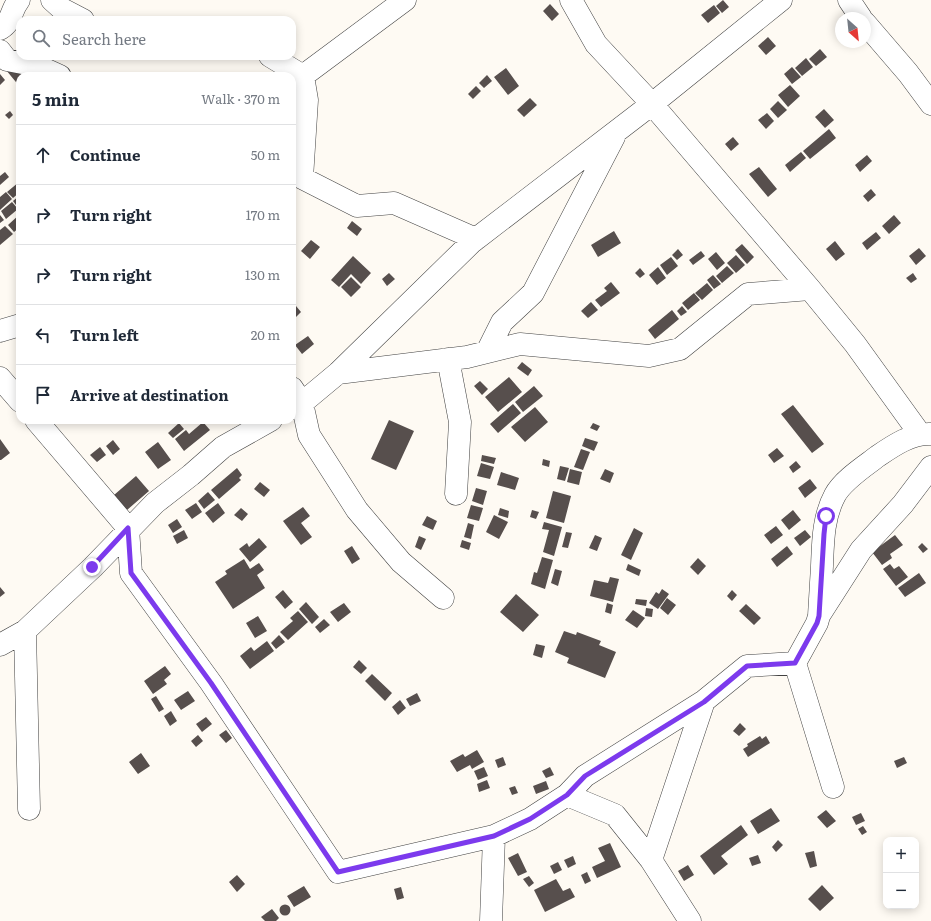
<!DOCTYPE html>
<meta charset="utf-8">
<style>
:root{--surface:#fff;--page:#f6f6f7;--text:#1f2937;--muted:#747a83;--line:#e0e1e3}
body{margin:0;font-family:Literata,serif;background:var(--page);color:var(--text)}
.controls{position:absolute;right:12px;bottom:12px;display:grid;overflow:hidden;border-radius:8px;box-shadow:0 2px 10px #0003}
.controls button{width:36px;height:36px;display:grid;place-items:center;padding:0;border:0;border-bottom:1px solid var(--line);background:var(--surface);color:var(--text);font:20px sans-serif}
.compass{position:absolute;left:835px;top:12px;width:36px;height:36px;border-radius:50%;background:var(--surface);box-shadow:0 2px 10px #0003;rotate:153deg}
.stop{position:absolute;width:12px;height:12px;margin:-9px;border:3px solid #7c3aed;border-radius:50%;background:#fff}
.stop.end{background:#7c3aed;border-color:#fff;box-shadow:0 1px 4px #0008}
.list{margin:0;padding:0;list-style:none}
h2{display:flex;justify-content:space-between;align-items:center;height:52px;margin:0;padding:0 16px;font-size:17px}
h2 small{font-size:13px;font-weight:400;color:var(--muted)}
.list li{display:grid;grid-template-columns:26px 1fr auto;gap:12px;align-items:center;box-sizing:border-box;height:60px;padding:0 16px;border-top:1px solid var(--line)}
.list b{display:block;font-size:15px;white-space:nowrap}
.list em{font-size:13px;font-style:normal;color:var(--muted)}
.icon{flex:none;width:22px;height:22px;fill:none;stroke:currentColor;stroke-width:2;stroke-linecap:round;stroke-linejoin:round}
.map{position:relative;flex:none;width:931px;height:921px;overflow:hidden}
.search{position:absolute;background:var(--surface);box-shadow:0 2px 10px #0003;left:16px;top:16px;width:280px;height:44px;display:flex;align-items:center;gap:10px;box-sizing:border-box;padding:0 14px;border-radius:12px;color:var(--muted);font-size:15px}
.panel{position:absolute;background:var(--surface);box-shadow:0 2px 10px #0003;left:16px;top:72px;width:280px;height:352px;border-radius:12px}
.map>svg:first-child{display:block}
</style>
<div class="map">
<svg width="931" height="921" viewBox="0 0 931 921">
<rect width="100%" height="100%" fill="#fefaf3"/>
<path fill="#574f4d" d="M723 0 729 7 722 13 716 6Z
M550 4 559 14 552 21 543 11Z
M714 5 720 13 708 23 701 15Z
M768 37 776 46 766 55 758 46Z
M820 49 827 57 816 66 809 59Z
M806 58 813 67 802 76 795 68Z
M15 63 26 76H20V87L6 70Z
M792 67 801 77 792 84 784 74Z
M506 68 519 86 508 95 494 77Z
M0 74 5 80 0 85Z
M487 75 492 81 484 88 479 83Z
M790 85 800 96 788 107 778 95Z
M476 86 481 91 473 99 468 94Z
M530 98 537 105 524 117 517 110Z
M778 101 787 110 778 118 770 109Z
M824 109 834 120 825 128 815 117Z
M10 111 13 115 9 119 5 115Z
M767 113 774 121 766 129 758 120Z
M829 129 836 138 810 159 803 151Z
M733 137 739 144 731 151 725 144Z
M801 152 806 158 790 172 785 165Z
M867 155 872 161 860 172 855 165Z
M759 167 777 189 768 197 749 174Z
M5 172 9 177 0 185V176Z
M19 182 20 192 13 198 7 192Z
M871 189 876 195 868 202 863 196Z
M6 192 12 199 0 210V197Z
M20 195V208L19 209 13 201Z
M12 202 18 209 6 219 1 211Z
M20 214V227L14 232 8 225Z
M0 215 4 220 0 223Z
M894 215 901 223 889 234 882 226Z
M352 221 362 229 357 236 347 228Z
M5 226 13 234 0 245V230Z
M614 231 621 243 598 257 591 245Z
M876 232 881 238 867 250 862 243Z
M311 240 320 247 310 259 301 251Z
M835 241 845 254 836 261 826 249Z
M742 244 754 257 747 264 735 250Z
M919 248 926 256 916 265 909 256Z
M678 249 683 255 677 260 672 255Z
M701 251 705 256 693 265 689 260Z
M716 252 725 263 717 270 708 259Z
M736 255 745 265 736 273 727 263Z
M353 256 371 273 361 284 351 274 339 287 331 280Z
M671 257 678 266 667 275 660 265Z
M727 266 734 273 722 283 716 276Z
M658 267 666 278 657 285 649 275Z
M640 268 645 274 640 278 635 273Z
M389 273 395 279 387 286 382 279Z
M913 273 917 279 911 283 906 278Z
M713 275 721 284 714 289 707 280Z
M351 277 361 287 351 297 341 287Z
M611 282 620 293 601 307 595 300 607 291 604 288Z
M707 283 713 290 702 300 695 293Z
M694 293 700 300 688 310 682 303Z
M591 302 598 310 588 318 581 311Z
M296 306 301 312 293 320 292 310Z
M682 306 687 312 681 316 677 311Z
M672 310 679 319 655 339 648 330Z
M308 336 314 344 302 354 295 345Z
M522 362 532 370 528 376 517 368Z
M509 377 522 392 498 412 485 397Z
M480 381 488 389 482 395 474 386Z
M534 386 543 396 523 412 515 402Z
M513 404 521 413 498 433 490 424Z
M793 405 824 444 812 453 781 414Z
M535 407 548 422 525 442 511 427Z
M389 420 414 431 396 470 371 459Z
M203 422 210 430 184 451 175 439 186 430 189 434Z
M179 423 184 429 173 438 168 433Z
M593 423 600 426 597 431 590 428Z
M585 438 598 442 594 451 582 446Z
M0 439 10 453 1 460H0Z
M113 440 120 449 113 455 106 446Z
M158 442 171 460 158 469 145 452Z
M100 447 106 455 97 462 90 455Z
M777 448 784 456 774 463 768 455Z
M581 449 590 452 583 470 574 467Z
M482 455 496 458 494 464 481 461Z
M543 459 550 461 549 467 542 465Z
M796 461 801 467 793 473 789 467Z
M481 463 494 467 490 479 477 476Z
M560 466 569 468 565 481 557 479Z
M237 468 242 475 239 478 241 480 219 499 211 490Z
M570 469 582 472 579 485 567 482Z
M605 469 614 473 610 483 600 479Z
M501 472 519 478 515 490 497 485Z
M136 476 149 491 127 510 114 495Z
M810 479 817 488 805 498 798 488Z
M260 482 270 490 264 497 254 489Z
M476 488 487 491 483 505 472 501Z
M553 491 571 496 564 523 546 518Z
M208 492 215 500 204 509 198 501Z
M196 503 202 512 192 519 185 510Z
M218 503 225 513 213 523 205 513Z
M471 505 483 508 479 521 467 518Z
M303 507 310 516 301 523 312 537 301 545 283 521Z
M241 508 248 514 242 521 234 515Z
M500 508 509 511 508 518 498 515Z
M532 510 539 512 536 519 530 517Z
M793 510 801 520 789 530 781 520Z
M494 515 508 522 499 539 486 532Z
M427 516 437 521 433 530 422 525Z
M177 519 182 527 173 533 168 525Z
M544 522 562 527 554 556 543 552 549 530 542 529Z
M468 523 474 525 471 539 464 537Z
M776 526 783 535 771 544 764 535Z
M634 528 643 533 631 560 621 555Z
M184 530 188 538 177 544 173 536Z
M805 530 811 537 800 546 794 538Z
M566 532 572 533 568 548 562 547Z
M595 535 602 538 597 551 589 548Z
M895 535 903 545 890 554 892 558 882 565 872 552Z
M419 536 426 539 421 550 415 547Z
M259 538 267 547 250 562 239 549 247 543 249 547Z
M462 540 471 543 469 550 460 547Z
M922 543 928 549 923 553 918 547Z
M352 546 360 559 352 564 344 551Z
M787 546 793 554 777 567 771 559Z
M542 557 553 560 545 589 531 584 534 572 537 573Z
M698 558 706 566 698 575 690 567Z
M244 559 250 569 259 563 264 570 257 575 265 588 233 609 215 582 227 574 225 571Z
M628 564 641 570 639 576 626 570Z
M890 564 894 569 899 566 908 577 896 586 883 569Z
M555 569 562 571 558 586 551 583Z
M919 573 926 583 905 597 898 588Z
M610 577 619 579 613 602 590 596 594 580 608 583Z
M0 587 5 593 0 597Z
M662 589 669 594 658 609 649 603 656 592 659 594Z
M283 590 293 602 285 609 275 597Z
M732 590 737 595 732 601 727 596Z
M516 594 539 615 523 632 500 612Z
M667 598 676 605 668 615 660 608Z
M636 599 647 600 646 606 635 604Z
M306 602 319 617 312 624 299 609Z
M344 603 351 612 338 622 330 612Z
M607 603 613 605 611 614 605 612Z
M746 604 761 618 754 625 739 611Z
M646 608 653 609 652 617 645 616Z
M633 610 645 618 637 628 625 620Z
M298 611 308 622 288 640 280 632 293 621 290 618Z
M258 616 267 631 255 638 246 623Z
M324 619 330 625 320 633 315 627Z
M564 631 576 635 577 632 601 641 599 645 616 652 605 678 567 663 569 658 555 652Z
M279 635 285 642 276 649 271 643Z
M267 641 274 651 250 669 240 656 251 647 254 651Z
M536 644 545 646 542 658 533 655Z
M359 660 367 668 361 674 353 667Z
M165 666 171 674 164 680 167 684 153 694 144 681Z
M372 674 392 693 385 701 365 681Z
M188 691 195 701 181 710 174 700Z
M417 693 421 701 410 706 406 699Z
M156 696 164 709 159 712 151 699Z
M400 700 406 708 398 715 392 707Z
M171 711 177 721 170 726 164 716Z
M206 717 212 724 202 732 196 724Z
M740 723 746 729 739 736 733 731Z
M226 730 232 738 226 743 219 735Z
M198 735 203 741 196 747 191 741Z
M760 736 762 739 766 736 770 743 748 757 743 749 748 746 747 744Z
M477 750 484 762 472 769 470 765 457 772 450 761 463 754 465 757Z
M141 753 150 766 138 774 129 762Z
M503 757 506 765 498 768 495 760Z
M904 757 907 763 897 768 894 761Z
M484 767 488 776 478 780 474 771Z
M550 767 554 775 546 778 542 771Z
M487 780 490 788 479 792 477 784Z
M546 781 549 789 536 794 533 786Z
M515 786 518 793 512 795 509 788Z
M771 808 780 821 758 834 750 821Z
M826 810 836 821 827 828 817 817Z
M861 813 865 821 856 825 852 817Z
M741 825 748 835 721 856 728 864 714 875 700 856Z
M863 826 867 832 862 835 858 829Z
M778 840 783 845 776 852 772 847Z
M610 843 621 867 597 878 592 867 605 861 598 848Z
M814 851 817 866 810 868 805 853Z
M518 853 527 872 518 876 508 858Z
M758 855 761 863 752 866 749 858Z
M573 856 576 864 568 868 564 860Z
M558 862 562 870 554 874 550 866Z
M688 865 694 875 684 881 678 871Z
M587 872 591 881 585 884 581 875Z
M237 875 245 884 237 892 229 882Z
M529 876 534 883 529 887 523 879Z
M556 879 563 891 570 888 575 897 545 912 534 890Z
M822 885 834 898 820 911 808 899Z
M304 886 311 897 294 907 287 896Z
M401 887 404 898 397 900 394 889Z
M279.5 910a5.5 5.5 0 1 1 11 0a5.5 5.5 0 1 1-11 0Z
M272 909 279 918 276 921H265L261 917Z"/>
<g fill="none" stroke-linecap="round" stroke-linejoin="round">
<g stroke="#424242" stroke-width="23">
<path id="street" d="M52 0 62 9 83 20
M571 0 596 44 652 104 810 289 855 344 920 434
M849 0 861 18
M865 23 908 73 931 104
M0 29C13 21 10 11 19 0
M0 51 7 60 38 66 60 76
M270 56 303 76 307 100 302 178 357 206 394 203 476 239
M292 84 405 0
M0 331 20 325
M487 352 502 322 533 293 614 137
M448 359 460 422 456 494
M338 373 467 357 520 344 649 356 680 349 748 294 810 289
M0 378 20 401
M292 388 302 403 309 435 357 510 401 562 443 598
M292 408 302 403 338 373 472 242 652 104 781 0
M36 420 128 528 131 573 211 683 338 872 494 836 530 819 567 795 585 776 704 701 747 666 795 663 817 623 819 616C820 599 821 583 822 566 823 542 823 517 835 495 843 480 865 466 878 456 894 445 912 433 931 434
M820 614 861 550 903 504 931 467
M25 631 29 809
M0 645 25 631 93 567 155 503 191 475 223 447 271 420
M795 663 833 787
M567 795 615 815 651 860 690 921
M651 860 704 701
M491 921 494 836"/>
</g>
<use href="#street" stroke="#fff" stroke-width="22"/>
</g>
<g fill="none" stroke-linecap="round" stroke-linejoin="round">
<path stroke="#7c3aed" stroke-width="5" d="M92 567 128 528 131 573 211 683 338 872 494 836 530 819 567 795 585 776 704 702 747 666 795 663 817 623 819 616 824 534 826 516"/>
</g>
</svg>
<div class="controls">
<button>+</button>
<button>−</button>
</div>
<svg class="compass" viewBox="-18 -18 36 36"><path d="M0-13l5 13h-10z" fill="#e53935"/><path d="M0 13l5-13h-10z" fill="#747a83"/></svg>
<div class="stop" style="left:826px;top:516px"></div>
<div class="stop end" style="left:92px;top:567px"></div>
<div class="search"><svg class="icon" aria-label="search" viewBox="0 0 24 24"><circle cx="10" cy="10" r="6"/><path d="M15 15l6 6"/></svg>Search here</div>
<section class="panel">
<h2>5 min<small>Walk · 370 m</small></h2>
<ul class="list">
<li><svg class="icon" aria-label="ahead" viewBox="0 0 24 24"><path d="M12 20V5M6 11l6-6 6 6"/></svg><div><b>Continue</b></div><em>50 m</em></li>
<li><svg class="icon" aria-label="right" viewBox="0 0 24 24"><path d="M7 20v-9h11M14 6l5 5-5 5"/></svg><div><b>Turn right</b></div><em>170 m</em></li>
<li><svg class="icon" aria-label="right" viewBox="0 0 24 24"><path d="M7 20v-9h11M14 6l5 5-5 5"/></svg><div><b>Turn right</b></div><em>130 m</em></li>
<li><svg class="icon" aria-label="left" viewBox="0 0 24 24"><path d="M17 20v-9H6M10 6l-5 5 5 5"/></svg><div><b>Turn left</b></div><em>20 m</em></li>
<li><svg class="icon" aria-label="arrive" viewBox="0 0 24 24"><path d="M6 21V4h12l-3 4 3 4H6"/></svg><div><b>Arrive at destination</b></div></li>
</ul>
</section>
</div>
